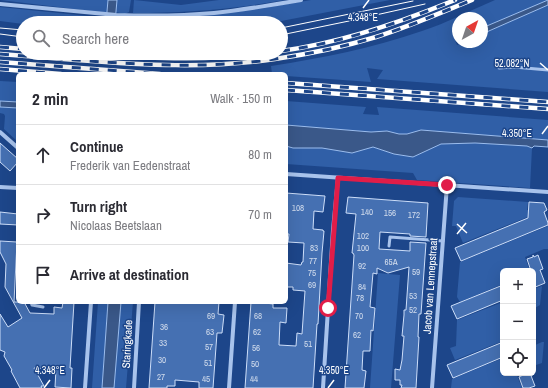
<!DOCTYPE html>
<meta charset="utf-8">
<style>
:root{--surface:#fff;--page:#f7f7f7;--text:#2b2b33;--muted:#7c7c81;--line:#e1e1e2}
body{margin:0;font-family:"Archivo Narrow",sans-serif;background:var(--page);color:var(--text)}
.controls{position:absolute;right:12px;bottom:12px;display:grid;overflow:hidden;border-radius:6px;box-shadow:0 4px 16px #0002}
.controls button{width:36px;height:36px;display:grid;place-items:center;padding:0;border:0;border-bottom:1px solid var(--line);background:var(--surface);color:var(--text);font:20px sans-serif}
.compass{position:absolute;left:452px;top:12px;width:36px;height:36px;border-radius:50%;background:var(--surface);box-shadow:0 4px 16px #0002;rotate:40deg}
.stop{position:absolute;width:12px;height:12px;margin:-9px;border:3px solid #e11d48;border-radius:50%;background:#fff}
.stop.end{background:#e11d48;border-color:#fff;box-shadow:0 1px 4px #0008}
.list{margin:0;padding:0;list-style:none}
h2{display:flex;justify-content:space-between;align-items:center;height:52px;margin:0;padding:0 16px;font-size:17px}
h2 small{font-size:13px;font-weight:400;color:var(--muted)}
.list li{display:grid;grid-template-columns:26px 1fr auto;gap:12px;align-items:center;box-sizing:border-box;height:60px;padding:0 16px;border-top:1px solid var(--line)}
.list b{display:block;font-size:15px;white-space:nowrap}
.list p{margin:0;font-size:13px;white-space:nowrap;color:var(--muted)}
.list em{font-size:13px;font-style:normal;color:var(--muted)}
.icon{flex:none;width:22px;height:22px;fill:none;stroke:currentColor;stroke-width:2;stroke-linecap:round;stroke-linejoin:round}
.map{position:relative;flex:none;width:548px;height:388px;overflow:hidden}
.search{position:absolute;background:var(--surface);box-shadow:0 4px 16px #0002;left:16px;top:16px;width:272px;height:44px;display:flex;align-items:center;gap:10px;box-sizing:border-box;padding:0 14px;border-radius:22px;color:var(--muted);font-size:15px}
.panel{position:absolute;background:var(--surface);box-shadow:0 4px 16px #0002;left:16px;top:72px;width:272px;height:232px;border-radius:6px}
.map>svg:first-child{display:block}
</style>
<div class="map">
<svg width="548" height="388" viewBox="0 0 548 388">
<rect width="100%" height="100%" fill="#1d468a"/>
<path fill="#305fa7" d="M0 0H108L107 13Z
M117 0H131L129 12 125 14 115 12Z
M134 0 181 5 219 0H285C235 9 184 13 133 13Z
M311 0H390L271 23H115V18H180L259 9Z
M495 0H548L482 28V18H458V39L455 40 457 45 464 42H482V34L548 5V92L377 79 383 70 367 68 371 82 286 76V74H272L271 66C322 58 373 48 422 31 447 23 471 10 495 0Z
M0 7 107 18 106 23 23 24 0 21Z
M0 81 18 82V102L0 101Z
M286 101 366 107 363 114 379 115 377 107 548 120V140L421 130 407 134H399L387 131 371 132 286 125Z
M0 107 18 108V142L4 129 5 116 4 114 0 113Z
M475 143 527 146 532 148 530 188 417 180 413 173 286 164V146L293 148H322L352 153 373 147 394 154 413 157 441 144Z
M458 197 528 202 527 210 534 211 535 214 463 243 456 226H452L454 201Z
M548 226V249H544L525 257 530 271H503V284L460 302 457 297 460 262Z
M378 273 400 275 391 388H370Z
M542 286 540 305 533 309V289Z
M98 302H108L102 388H92Z
M121 302H133L126 388H114Z
M503 302V341L455 360 450 348 456 346 457 320Z
M542 342H544L542 363 533 366V346Z
M503 358V373H516L522 388H451L452 379Z"/>
<path fill="#3a5889" stroke="#9bbdee" d="M108 0H117L115 23H106Z
M548 0V5L482 34V28Z
M0 101 18 102V108L0 107Z
M286 125 371 132 387 131 399 134H407L421 130 548 140V147L534 146 532 148 527 146 475 143 441 144 413 157 394 154 373 147 352 153 322 148H293L286 146Z
M108 302H121L114 388H102Z"/>
<path fill="#4570b2" stroke="#cddef9" d="M0 143 18 159V162L10 171 0 162Z
M286 193 325 196 323 212 314 211 313 229 323 230V231H324L322 253 318 324H317L313 388H245L251 302H265V303L273 304V308H287L286 323 280 322 279 345 296 346 297 333 302 334 305 291 293 290V287H286V263L301 265 302 262H303L304 243 288 242 289 234H286Z
M348 197 428 203 426 237 410 236V234L380 232 379 249 410 251V242L426 243 421 314H419L418 337H419L416 388H401L402 385H400V380H395V369L400 370 402 360 404 336H402L404 315V310H406L409 267 388 273 377 268V274L373 273 370 307 375 308 373 331 371 330 370 351H363L362 370 366 371 364 388H345L354 255 353 253H352L356 214 346 213Z
M529 202 544 203 547 210 544 212 548 223V225L461 261 455 248 528 218Z
M0 212 18 214V225L0 224Z
M0 241 17 242 14 302H24L30 313 54 314V307L62 308 63 302H74L70 368H72L71 388 55 387 56 369 34 368 44 386H41L42 388H20L11 371 12 370 4 356 5 352 0 350V314L8 327 22 318 5 287 6 264 0 252Z
M533 255 534 257 538 255 543 269 540 270 545 283 533 288V271H531L527 259 533 257Z
M503 285V300L457 319 451 306Z
M155 302H219L218 314 224 315 222 333H217L213 388H199V382L175 380V386H167V388H149Z
M503 342V357L453 378 447 365Z
M527 373H530L535 386 529 388H523L519 377Z"/>
<g fill="none" stroke-linecap="round" stroke-linejoin="round">
<path stroke="#a8c3ec" stroke-width="3" d="M499 68 514 67 548 70
M389 246 390 237 443 241
M31 302 32 305 43 307"/>
<path stroke="#a8c3ec" stroke-width="4" d="M0 4 116 15C149 16 181 16 214 13 243 10 272 5 301 0
M0 132 18 148
M286 174 548 192
M0 187 18 188
M85 388 91 302
M134 388 139 302
M229 388 235 302
M323 388 333 230 338 178
M432 388 447 185"/>
<path stroke="#fff" stroke-width="1" d="M0 28 23 30
M281 28 413 1
M0 34 23 37
M281 35 349 21 425 4"/>
<g stroke="#fff" stroke-width="4.5">
<path id="rail" d="M0 47 23 49
M281 51C341 43 399 23 455 0
M80 53C142 58 206 62 268 53
M0 54C25 56 50 58 76 60 142 65 209 69 275 59 309 54 343 47 376 37 408 27 440 13 472 0
M0 62 160 74
M0 69 61 74
M286 83 548 102
M286 90 548 109"/>
</g>
<use href="#rail" stroke="#1d468a" stroke-width="3" stroke-dasharray="9" stroke-linecap="butt"/>
</g>
<g fill="none" stroke-linecap="round" stroke-linejoin="round">
<path stroke="#e11d48" stroke-width="5" d="M328 308 338 178 447 185"/>
</g>
<path fill="none" stroke="#fff" stroke-width="1.5" d="M363 8 369 0M540 63 548 70M542 134 548 126M457 224 467 233M457 234 466 223M44 388 50 380M328 388 334 380"/>
<g text-anchor="middle" dominant-baseline="central" stroke-width="3" stroke-linejoin="round" paint-order="stroke">
<g font-size="9" fill="#d0dbec">
<text x="298" y="208">108</text>
<text x="367" y="212">140</text>
<text x="390" y="213">156</text>
<text x="414" y="215">172</text>
<text x="363" y="236">102</text>
<text x="314" y="248">83</text>
<text x="363" y="248">100</text>
<text x="313" y="261">77</text>
<text x="391" y="262">65A</text>
<text x="362" y="266">92</text>
<text x="416" y="272">59</text>
<text x="312" y="273">75</text>
<text x="312" y="285">69</text>
<text x="362" y="287">84</text>
<text x="413" y="296">53</text>
<text x="360" y="298">78</text>
<text x="413" y="310">52</text>
<text x="211" y="316">69</text>
<text x="258" y="316">68</text>
<text x="359" y="316">70</text>
<text x="164" y="327">36</text>
<text x="210" y="332">63</text>
<text x="257" y="332">62</text>
<text x="357" y="335">62</text>
<text x="163" y="343">33</text>
<text x="308" y="344">51</text>
<text x="209" y="347">57</text>
<text x="256" y="348">56</text>
<text x="162" y="360">30</text>
<text x="208" y="363">51</text>
<text x="255" y="364">50</text>
<text x="161" y="377">27</text>
<text x="206" y="379">45</text>
<text x="254" y="379">44</text>
</g>
<g font-size="11" fill="#fff" stroke="#1d468a">
<text transform="translate(430 286) rotate(-86)">Jacob van Lennepstraat</text>
<text transform="translate(127 344) rotate(-87)">Staringkade</text>
</g>
</g>
<g font-size="10" text-anchor="middle" fill="#fff" stroke="#1d468a" stroke-width="3" stroke-linejoin="round" paint-order="stroke">
<text x="363" y="21">4.348°E</text>
<text x="512" y="67">52.082°N</text>
<text x="517" y="137">4.350°E</text>
<text x="50" y="374">4.348°E</text>
<text x="334" y="374">4.350°E</text>
</g>
</svg>
<div class="controls">
<button>+</button>
<button>−</button>
<button><svg class="icon" aria-label="locate" viewBox="0 0 24 24"><circle cx="12" cy="12" r="6"/><path d="M12 2v4M12 18v4M2 12h4M18 12h4"/></svg></button>
</div>
<svg class="compass" viewBox="-18 -18 36 36"><path d="M0-13l5 13h-10z" fill="#e53935"/><path d="M0 13l5-13h-10z" fill="#7c7c81"/></svg>
<div class="stop" style="left:328px;top:308px"></div>
<div class="stop end" style="left:447px;top:185px"></div>
<div class="search"><svg class="icon" aria-label="search" viewBox="0 0 24 24"><circle cx="10" cy="10" r="6"/><path d="M15 15l6 6"/></svg>Search here</div>
<section class="panel">
<h2>2 min<small>Walk · 150 m</small></h2>
<ul class="list">
<li><svg class="icon" aria-label="ahead" viewBox="0 0 24 24"><path d="M12 20V5M6 11l6-6 6 6"/></svg><div><b>Continue</b><p>Frederik van Eedenstraat</p></div><em>80 m</em></li>
<li><svg class="icon" aria-label="right" viewBox="0 0 24 24"><path d="M7 20v-9h11M14 6l5 5-5 5"/></svg><div><b>Turn right</b><p>Nicolaas Beetslaan</p></div><em>70 m</em></li>
<li><svg class="icon" aria-label="arrive" viewBox="0 0 24 24"><path d="M6 21V4h12l-3 4 3 4H6"/></svg><div><b>Arrive at destination</b></div></li>
</ul>
</section>
</div>
